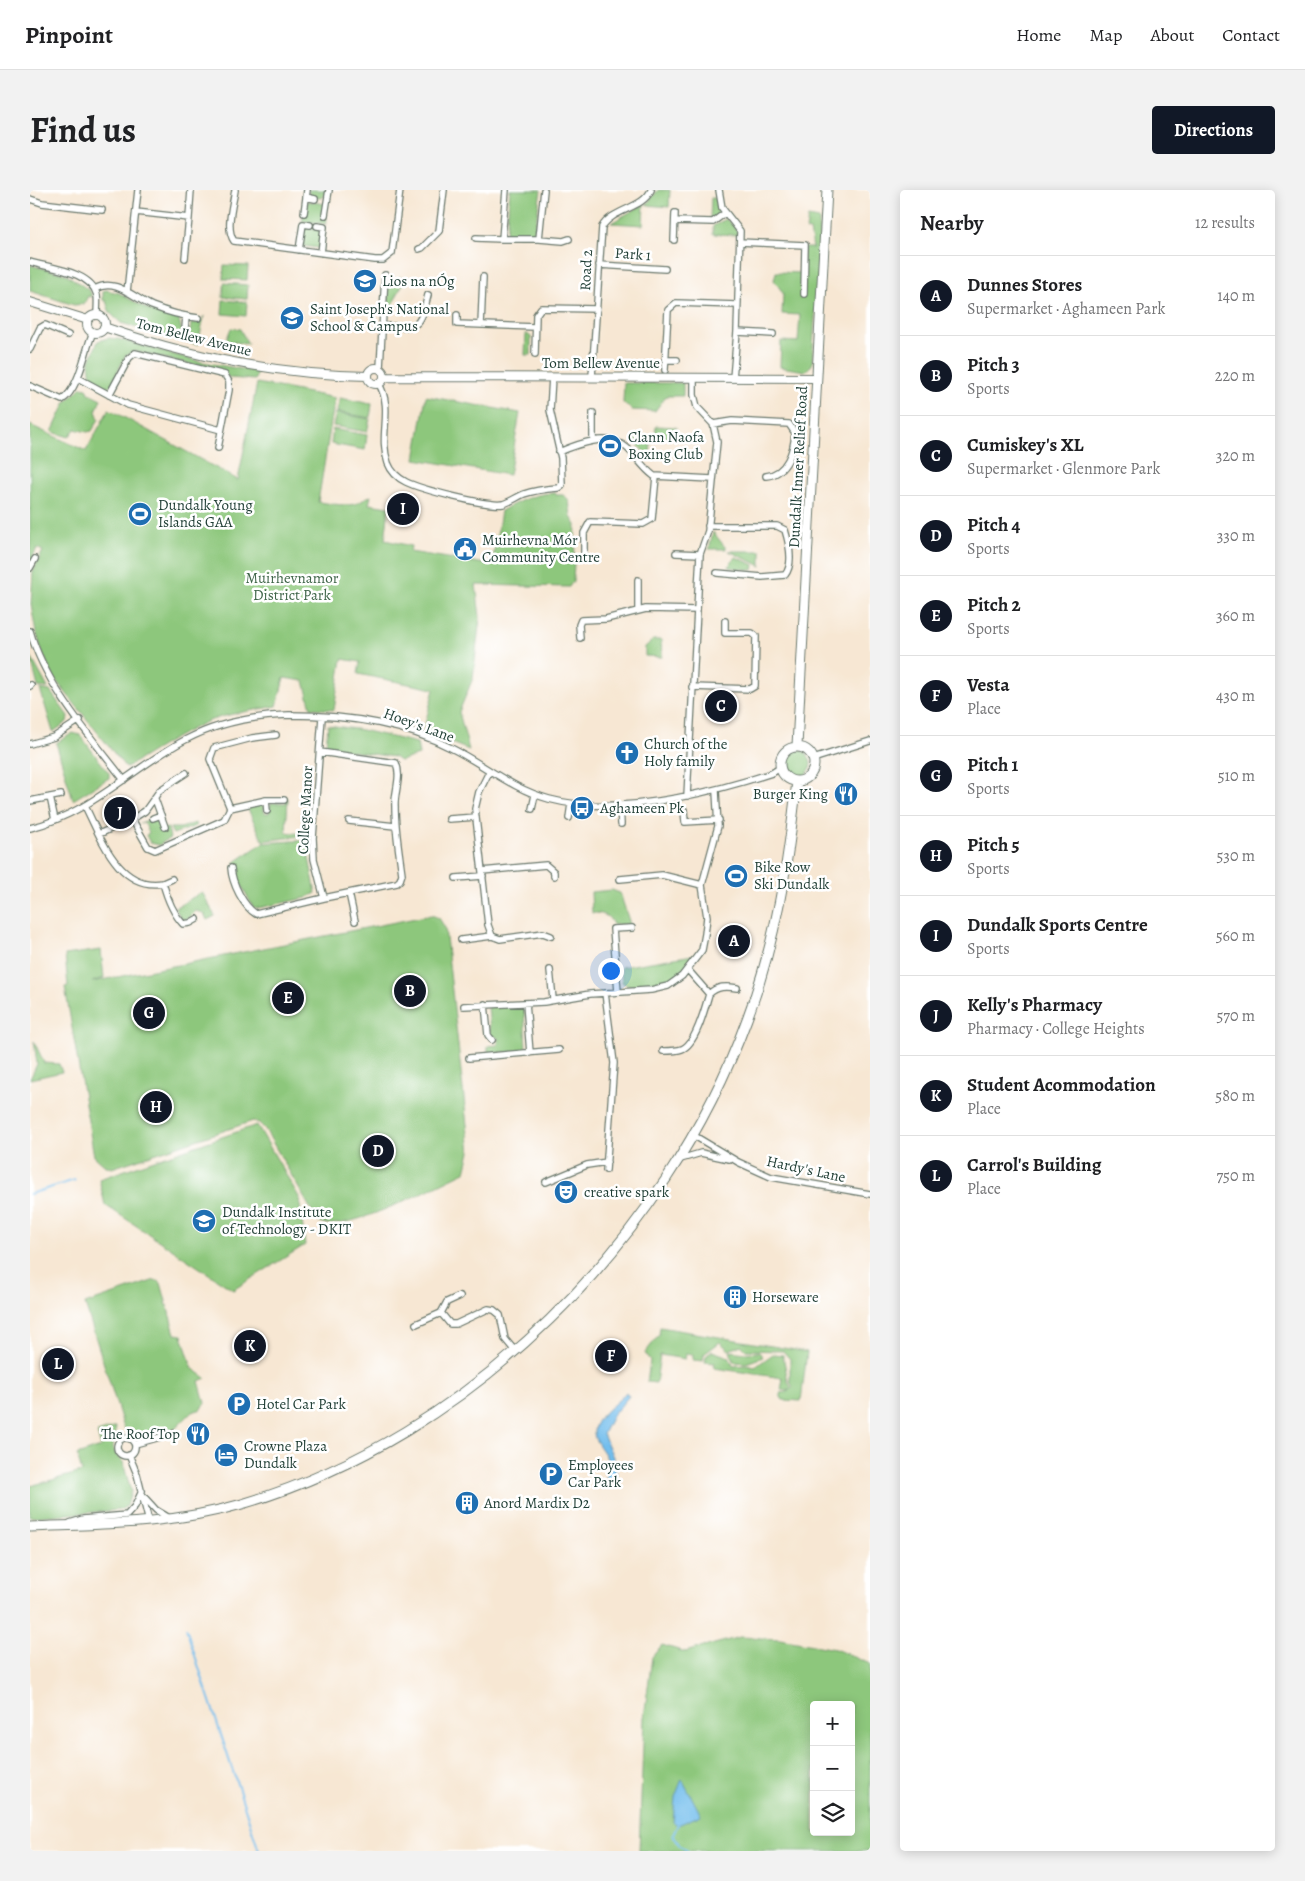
<!DOCTYPE html>
<meta charset="utf-8">
<style>
:root{--surface:#fff;--page:#f2f2f2;--text:#202124;--muted:#757577;--line:#e0e0e0;--accent:#111827}
body{margin:0;font-family:Alegreya,serif;background:var(--page);color:var(--text)}
.controls{position:absolute;right:15px;bottom:15px;display:grid;overflow:hidden;border-radius:5px;box-shadow:0 2px 12px #0003}
.controls button{width:45px;height:45px;display:grid;place-items:center;padding:0;border:0;border-bottom:1px solid var(--line);background:var(--surface);color:var(--text);font:25px sans-serif}
.you{position:absolute;left:580px;top:780px;width:18px;height:18px;margin:-12px;border:4px solid #fff;border-radius:50%;background:#1a73e8;box-shadow:0 0 0 8px #1a73e833}
.badge{display:grid;place-items:center;width:32px;height:32px;border-radius:50%;background:var(--accent);color:#fff;font-size:16px;font-weight:700}
.pin{position:absolute;translate:-50% -50%;border:2px solid #fff;box-shadow:0 1px 5px #0006}
.list{margin:0;padding:0;list-style:none}
h2{display:flex;justify-content:space-between;align-items:center;height:65px;margin:0;padding:0 20px;font-size:21px}
h2 small{font-size:16px;font-weight:400;color:var(--muted)}
.list li{display:grid;grid-template-columns:32px 1fr auto;gap:15px;align-items:center;box-sizing:border-box;height:80px;padding:0 20px;border-top:1px solid var(--line)}
.list b{display:block;font-size:19px;white-space:nowrap}
.list p{margin:0;font-size:16px;white-space:nowrap;color:var(--muted)}
.list em{font-size:16px;font-style:normal;color:var(--muted)}
.icon{flex:none;width:28px;height:28px;fill:none;stroke:currentColor;stroke-width:2;stroke-linecap:round;stroke-linejoin:round}
.map{position:relative;flex:none;width:840px;height:1661px;overflow:hidden;border-radius:5px}
header{display:flex;align-items:center;gap:30px;box-sizing:border-box;height:70px;padding:0 25px;background:var(--surface);border-bottom:1px solid var(--line)}
header strong{font-size:24px}
nav{display:flex;gap:28px;margin-inline-start:auto;font-size:18px}
.intro{display:flex;align-items:center;justify-content:space-between;box-sizing:border-box;height:120px;padding:0 30px}
h1{margin:0;font-size:35px}
.button{padding:12px 22px;border-radius:5px;background:var(--accent);color:#fff;font-size:18px;font-weight:700}
main{display:flex;gap:30px;padding:0 30px}
aside{flex:1;background:var(--surface);border-radius:5px;box-shadow:0 2px 12px #0003}
.map>svg:first-child{display:block}
</style>
<header>
<strong>Pinpoint</strong>
<nav><a>Home</a><a>Map</a><a>About</a><a>Contact</a></nav>
</header>
<div class="intro"><h1>Find us</h1><a class="button">Directions</a></div>
<main>
<div class="map">
<svg width="840" height="1661" viewBox="0 0 840 1661">
<rect width="100%" height="100%" fill="#fff"/>
<filter id="ink" filterUnits="userSpaceOnUse"><feTurbulence type="fractalNoise" baseFrequency=".02" numOctaves="2"/><feDisplacementMap in="SourceGraphic" scale="10" xChannelSelector="R" yChannelSelector="G"/><feConvolveMatrix kernelMatrix="1 2 1 2 8 2 1 2 1" color-interpolation-filters="sRGB"/></filter>
<filter id="wash" filterUnits="userSpaceOnUse"><feTurbulence type="fractalNoise" baseFrequency=".0096" numOctaves="4" result="noise"/><feDisplacementMap in="SourceGraphic" scale="20" xChannelSelector="R" yChannelSelector="G"/><feGaussianBlur stdDeviation="1.12" result="paint"/><feColorMatrix in="noise" values="0 0 0 0 0 0 0 0 0 0 0 0 0 0 0 0 0 1.4 0 .05"/><feComposite in="paint" operator="in"/></filter>
<g filter="url(#wash)">
<rect width="100%" height="100%" fill="#f7e7d3"/>
<path fill="#8dc77c" stroke="#568258" fill-rule="evenodd" d="M278 0H296L295 5 291 8 280 6Z
M480 0H511L504 45 480 46 476 44Z
M628 0H640L639 17 616 15Z
M681 8H686L689 18 687 26 680 29Z
M278 11 295 14 293 27 297 28 296 34 272 31Z
M614 14 613 35 581 33Z
M778 27 789 29V62L782 175 775 181 750 177 751 151 768 152 770 125 752 124 753 103 744 90 746 82 773 83 774 58H783L780 41 776 40Z
M696 29 706 38 708 45 683 44V36Z
M274 38 291 40 289 58 272 56Z
M0 75 36 84 60 101 62 107 58 106 54 114 44 115 0 101Z
M194 75 218 76 217 90 193 89Z
M369 87 375 88 374 91 359 122 358 99Z
M194 93 218 95 217 109 193 107Z
M76 100 89 103 119 120 149 130 152 142 160 143 161 134 171 132 174 126 168 155 91 133 80 123 76 111 73 110V101Z
M193 110 217 112 216 126 192 124Z
M201 138 210 139 218 154 196 151Z
M496 143 501 147V165H495Z
M78 148 88 149 168 171 227 182 225 190 200 188 192 182 104 161 95 166 81 196 75 197 61 189 59 173 68 151Z
M227 193 305 208 288 312C300 313 319 318 330 312 335 309 336 307 341 306L339 314 359 317 355 350 381 356 380 362 462 375 471 321C489 311 505 303 526 303V305H533L539 310 541 327 546 335 543 391 539 397 446 395 450 427 443 488 429 522 439 560 393 542 404 499 328 484 330 472 312 469 304 520 281 518 274 491 254 488 247 516C223 521 197 523 174 533 147 546 121 562 96 578L24 488 13 464 6 442 1 414 3 381 13 361 7 358 0 373V235L56 261 79 219 208 290Z
M594 193H653V206H636L625 221 602 220 593 213Z
M51 197 57 198 59 203 71 209 66 221 69 229 62 241 57 242 45 239 39 247 22 242 36 212Z
M396 206 490 223 479 285 385 269Z
M310 208 342 214 340 228 307 222Z
M306 223 340 229 337 242 303 236Z
M626 236 646 237 645 248 625 247Z
M303 239 337 245 335 260 301 254Z
M603 249 621 250 620 269Z
M683 342 695 357 696 359H679Z
M699 361H731V376Z
M706 367 724 375 723 380 698 377Z
M623 450H631L632 467 615 466V457Z
M0 465 18 498 8 497Z
M10 499 20 501 38 526 37 532 23 542Z
M298 535 332 540 387 553 389 565 370 571 364 567 299 558 296 556Z
M43 543 50 545 79 583V588L43 610 26 553Z
M753 574a14 14 0 1 1 28 0a14 14 0 1 1-28 0Z
M256 608H258L256 642 279 645 233 651 217 617 230 614 233 616 235 623H239L241 613H256Z
M121 629 129 630 132 639 138 638 140 648 129 655 120 653 116 645 119 643 114 632 110 633Z
M165 633 166 636 143 644 140 638H151Z
M278 650V663L286 703 276 708 228 718 223 717 205 683 208 680 205 672 233 653Z
M582 700 590 703 600 734 583 735C580 725 572 723 562 723L561 702Z
M172 702 185 726 177 730 174 723 166 721 157 730 151 728 145 718Z
M401 725 409 728 415 738 440 962 435 982C410 993 307 1050 287 1030L235 939 229 933 223 931 82 978 74 975 64 966 35 797 38 796 35 765 71 760 74 788 62 792Z
M663 765C656 793 621 795 598 796L592 792 591 777Z
M494 814 496 861 458 863V856L468 855V848L461 846 460 843 458 816Z
M4 851 14 873 29 874 32 882 0 889 7 874Z
M227 935 269 1007 275 1055 203 1100 75 1015 69 989Z
M125 1090 131 1093 145 1144 152 1145 162 1178 176 1188 169 1191 175 1213 172 1219 162 1222 145 1239 115 1248 101 1245 94 1238 55 1114Z
M630 1137 777 1162 771 1211 753 1210 751 1207V1203L757 1202 763 1197 760 1192V1169L753 1161 716 1160 711 1155 699 1160 690 1152 674 1164 673 1171 663 1170V1165L656 1164 655 1169 630 1165 626 1193 617 1192 620 1171 615 1163 629 1145Z
M682 1161 699 1167 703 1176 716 1175 725 1177 743 1164 753 1165 758 1192 761 1197 757 1201 751 1200 753 1188 684 1178 685 1173 675 1172 676 1166Z
M700 1161 715 1163 729 1162 733 1167 716 1173 704 1172Z
M86 1237 83 1257 86 1265 93 1272 101 1302 97 1316 90 1320 0 1327V1296L52 1282 47 1265 71 1257 67 1243Z
M710 1447 750 1449 805 1459 840 1474V1661H609L614 1527 622 1467 632 1455 655 1462ZM784 1515H821V1642H784Z"/>
<path fill="#73beed" stroke="#497e90" d="M596 1202 599 1206 582 1226 573 1244 583 1267 588 1293 582 1294 577 1291C575 1284 580 1279 578 1272 576 1263 568 1256 565 1248 558 1229 587 1215 596 1202Z
M652 1589 671 1625 648 1635 643 1632 645 1607Z"/>
<g fill="none" stroke-linecap="round" stroke-linejoin="round">
<path stroke="#73beed" stroke-width="2" d="M0 1004 45 990
M156 1438 229 1661
M648 1634 643 1645 650 1656 658 1661"/>
</g>
</g>
<g filter="url(#ink)">
<g fill="none" stroke-linecap="round" stroke-linejoin="round">
<g stroke="#6b786c" stroke-width="8">
<path id="minor" d="M205 0C203 14 195 39 204 51L345 70H353L362 63 370 0
M476 0 472 49H509L514 0
M689 0 692 18 710 41 707 142 703 188
M276 7 285 9
M0 9 12 13 72 20
M106 22 159 28 161 0
M274 23 277 0
M295 25 299 0
M645 31 683 32 695 23
M287 36 294 37 291 63
M446 48 472 49
M509 49 533 51 539 49
M644 50 645 23
M710 52 775 55 774 104
M389 59 392 58 409 41 414 0
M269 60 273 34 280 35
M155 68 159 28
M0 72C19 78 61 81 67 105 68 111 67 119 67 125
M569 75 635 79
M65 99C85 87 104 108 122 116 137 122 152 126 168 128
M97 102 108 0
M427 125V134L505 137
M451 135 453 87
M353 136C388 137 389 141 398 105
M155 139 156 126
M707 142 743 144
M0 159 10 138 15 135 38 145
M505 164 506 125 511 118 567 119
M635 170H647
M350 178 355 85
M635 180 638 120 646 113 707 115
M562 187 572 37C582 19 613 19 621 0
M48 188 98 215 191 240
M349 194C364 220 348 244 358 273 361 281 368 288 376 292 390 299 458 317 473 314 480 312 487 307 494 304 505 300 516 299 528 298L532 295 531 268 520 220 522 187
M0 196 32 210C49 200 55 160 63 142
M79 205 99 168 105 163 195 185 199 192V200L188 258
M683 234 702 231 759 234 765 243C764 260 757 284 736 286
M563 251V223
M529 262C548 254 578 242 597 258 607 267 613 278 624 286L682 289
M678 336H747L755 340C759 353 764 374 755 385L732 387 687 383
M646 363 670 364
M554 366V343L560 332 613 334 622 329 626 287
M0 378 5 369
M608 419V390
M0 441C15 495 60 546 94 590
M550 448 549 435 551 430 576 429 616 419 667 420
M0 496 1 495
M662 497 720 499 725 496 726 446 722 443H695V431
M246 545 222 548 184 558 180 569 200 618 236 610H254
M0 554 24 547 50 530
M290 562 366 573C372 587 364 603 365 616 365 639 369 661 372 684L370 690 367 693 294 708
M783 569 840 551
M459 582 449 602 445 619 458 735 462 746
M657 606 670 364 678 341 687 252 683 234 667 217 664 205V188
M20 607 25 630
M125 609 135 637
M236 610 237 621
M0 611 31 605
M590 615 591 634
M55 616C71 648 89 701 133 693 137 708 142 722 153 734L160 733 167 729
M502 619 505 605
M654 620 655 632 689 630
M123 628 131 625
M539 628 541 614
M102 629 118 657 125 660 194 630 200 618
M419 629 446 627
M319 631 365 636
M0 638C60 624 102 578 155 550 187 533 223 526 259 525 314 525 371 532 421 558 455 575 482 599 519 609 586 627 677 604 742 583L750 578
M69 644 102 629 115 621 130 600 156 583
M201 678C202 693 213 716 226 724L294 708 284 669 283 648 292 527
M452 681 516 675 524 682V686
M426 688 453 686
M590 689 632 685 672 695
M133 693 142 689
M319 703 325 731
M431 750 462 746 470 749 513 743 521 746
M520 780 523 809
M588 802 583 739 602 738
M575 803 584 873 576 980
M679 804C687 796 696 796 707 798
M496 813 500 863
M455 814 458 845 462 850
M434 816 514 812 560 804 621 800 638 796 652 786 672 760 675 744 677 727 672 695 688 636 686 601
M633 861C639 861 647 861 652 859 666 854 675 818 679 804L658 780
M439 868 529 860
M663 945 708 972 741 987 840 1004
M647 970 671 963 699 969
M516 992 557 975 577 972
M411 1123 420 1134H426L458 1119 464 1120 470 1125 475 1149 485 1161
M386 1134 411 1123 417 1112 430 1106
M87 1257a9 9 0 1 1 18 0a9 9 0 1 1-18 0Z
M105 1254 145 1243
M99 1265 107 1284 119 1332
M115 1308 126 1320 141 1329
M40 1333 53 1329 97 1325 105 1316 112 1301"/>
</g>
<g stroke="#6b786c" stroke-width="10">
<path id="tertiary" d="M0 112 58 130
M57 134a9 9 0 1 1 18 0a9 9 0 1 1-18 0Z
M74 137C158 166 249 185 338 186
M338 186a8 8 0 1 1 16 0a8 8 0 1 1-16 0Z
M355 187 787 188"/>
</g>
<g stroke="#6b786c" stroke-width="11">
<path id="primary" d="M767 556 797 0
M750 574a17 17 0 1 1 34 0a17 17 0 1 1-34 0Z
M0 1337C73 1334 140 1335 212 1314 440 1247 636 1051 717 829 746 752 758 673 767 591"/>
</g>
<use href="#minor" stroke="#fff" stroke-width="5.5"/>
<use href="#tertiary" stroke="#fff" stroke-width="8"/>
<use href="#primary" stroke="#fff" stroke-width="9"/>
</g>
</g>
<defs>
<g id="school-disc" transform="scale(1.25)"><circle r="9.5" fill="#1f6fb2" stroke="#fff"/><path d="M0-5L7-2L0 1L-7-2ZM-4 1L0 2.5L4 1V4Q0 6-4 4Z" fill="#fff"/></g>
<g id="stadium-disc" transform="scale(1.25)"><circle r="9.5" fill="#1f6fb2" stroke="#fff"/><path d="M0-5a6.5 5 0 1 0 0 10a6.5 5 0 1 0 0-10ZM-3.5-1.8h7v3.6h-7Z" fill="#fff"/></g>
<g id="civic-disc" transform="scale(1.25)"><circle r="9.5" fill="#1f6fb2" stroke="#fff"/><path d="M-.6-6.5H3V-4.5H.6V-3L4-1V1h2V6H-6V1h2V-1L-.6-3ZM-1.2 2.5V6h2.4V2.5Z" fill="#fff"/></g>
<g id="church-disc" transform="scale(1.25)"><circle r="9.5" fill="#1f6fb2" stroke="#fff"/><path d="M-1.2-6h2.4v3.5h3.3v2.4h-3.3V6h-2.4V-.1h-3.3v-2.4h3.3Z" fill="#fff"/></g>
<g id="restaurant-disc" transform="scale(1.25)"><circle r="9.5" fill="#1f6fb2" stroke="#fff"/><path d="M-5-6h1v4h1v-4h1v4h1v-4h1v5L-1.5 .5V6h-2V.5L-5-1ZM5-6V6H3V1.5H1.5Q1.5-4 5-6Z" fill="#fff"/></g>
<g id="bus-disc" transform="scale(1.25)"><circle r="9.5" fill="#1f6fb2" stroke="#fff"/><path d="M-5-6H5V4H4V6H2V4H-2V6H-4V4H-5ZM-3.5-4V0h7V-4ZM-3.5 1.2v1.5H-2V1.2ZM2 1.2v1.5H3.5V1.2Z" fill="#fff"/></g>
<g id="theatre-disc" transform="scale(1.25)"><circle r="9.5" fill="#1f6fb2" stroke="#fff"/><path d="M-5-5.5Q0-4 5-5.5V0Q5 5 0 6Q-5 5-5 0ZM-3.3-2.5H-1v1.5H-3.3ZM1-2.5H3.3v1.5H1ZM-2.8 1Q0 5.5 2.8 1Z" fill="#fff"/></g>
<g id="university-disc" transform="scale(1.25)"><circle r="9.5" fill="#1f6fb2" stroke="#fff"/><path d="M0-5L7-2L0 1L-7-2ZM-4 1L0 2.5L4 1V4Q0 6-4 4Z" fill="#fff"/></g>
<g id="building-disc" transform="scale(1.25)"><circle r="9.5" fill="#1f6fb2" stroke="#fff"/><path d="M-4-6H4V6H1V3H-1V6H-4ZM-2.5-4.3h1.7v1.8h-1.7ZM.8-4.3h1.7v1.8H.8ZM-2.5-1h1.7V.8h-1.7ZM.8-1h1.7V.8H.8Z" fill="#fff"/></g>
<g id="parking-disc" transform="scale(1.25)"><circle r="9.5" fill="#1f6fb2" stroke="#fff"/><path d="M-3.5-5.5H1a3.5 3.5 0 0 1 0 7H-1V5.5H-3.5ZM-1-3.4V-.6H.8a1.4 1.4 0 0 0 0-2.8Z" fill="#fff"/></g>
<g id="hotel-disc" transform="scale(1.25)"><circle r="9.5" fill="#1f6fb2" stroke="#fff"/><path d="M-6-4.5h1.5V1H6V5H4.5V3h-9V5H-6ZM-4 0a1.8 1.8 0 1 1 3.6 0ZM.5 0V-2.5h3Q6-2.5 6 0Z" fill="#fff"/></g>
</defs>
<g fill-rule="evenodd">
<use href="#school-disc" x="335" y="91"/>
<use href="#school-disc" x="262" y="128"/>
<use href="#stadium-disc" x="580" y="256"/>
<use href="#stadium-disc" x="110" y="324"/>
<use href="#civic-disc" x="435" y="359"/>
<use href="#church-disc" x="597" y="563"/>
<use href="#restaurant-disc" x="816" y="604"/>
<use href="#bus-disc" x="552" y="618"/>
<use href="#stadium-disc" x="706" y="686"/>
<use href="#theatre-disc" x="536" y="1002"/>
<use href="#university-disc" x="174" y="1031"/>
<use href="#building-disc" x="705" y="1107"/>
<use href="#parking-disc" x="209" y="1214"/>
<use href="#restaurant-disc" x="168" y="1244"/>
<use href="#hotel-disc" x="196" y="1265"/>
<use href="#parking-disc" x="521" y="1284"/>
<use href="#building-disc" x="437" y="1313"/>
</g>
<g text-anchor="middle" dominant-baseline="central" stroke-width="5" stroke-linejoin="round" paint-order="stroke">
<g font-size="15" fill="#1f3d34" stroke="#fff">
<text transform="translate(603 64) rotate(4)">Park 1</text>
<text transform="translate(556 80) rotate(-87)">Road 2</text>
<text transform="translate(164 147) rotate(14)">Tom Bellew Avenue</text>
<text x="571" y="173">Tom Bellew Avenue</text>
<text transform="translate(768 277) rotate(-87)">Dundalk Inner Relief Road</text>
<text transform="translate(389 535) rotate(20)">Hoey's Lane</text>
<text transform="translate(275 620) rotate(-87)">College Manor</text>
<text transform="translate(776 979) rotate(12)">Hardy's Lane</text>
</g>
<g font-size="15" fill="#1f3d34" stroke="#fff" text-anchor="start">
<text x="352" y="91">Lios na nÓg</text>
<text x="280" y="119">Saint Joseph's National<tspan x="280" dy="17">School &amp; Campus</tspan></text>
<text x="598" y="247">Clann Naofa<tspan x="598" dy="17">Boxing Club</tspan></text>
<text x="128" y="315">Dundalk Young<tspan x="128" dy="17">Islands GAA</tspan></text>
<text x="452" y="350">Muirhevna Mór<tspan x="452" dy="17">Community Centre</tspan></text>
<text x="614" y="554">Church of the<tspan x="614" dy="17">Holy family</tspan></text>
<text x="798" y="604" text-anchor="end">Burger King</text>
<text x="570" y="618">Aghameen Pk</text>
<text x="724" y="677">Bike Row<tspan x="724" dy="17">Ski Dundalk</tspan></text>
<text x="554" y="1002">creative spark</text>
<text x="192" y="1022">Dundalk Institute<tspan x="192" dy="17">of Technology - DKIT</tspan></text>
<text x="722" y="1107">Horseware</text>
<text x="226" y="1214">Hotel Car Park</text>
<text x="150" y="1244" text-anchor="end">The Roof Top</text>
<text x="214" y="1256">Crowne Plaza<tspan x="214" dy="17">Dundalk</tspan></text>
<text x="538" y="1275">Employees<tspan x="538" dy="17">Car Park</tspan></text>
<text x="454" y="1313">Anord Mardix D2</text>
</g>
<g font-size="15" fill="#40664a" stroke="#fff">
<text x="262" y="388">Muirhevnamor<tspan x="262" dy="17">District Park</tspan></text>
</g>
</g>
</svg>
<div class="controls">
<button>+</button>
<button>−</button>
<button><svg class="icon" aria-label="layers" viewBox="0 0 24 24"><path d="M12 4l9 5-9 5-9-5zM3 14l9 5 9-5"/></svg></button>
</div>
<div class="you"></div>
<div class="pin badge" style="left:704px;top:751px">A</div>
<div class="pin badge" style="left:380px;top:801px">B</div>
<div class="pin badge" style="left:691px;top:516px">C</div>
<div class="pin badge" style="left:348px;top:961px">D</div>
<div class="pin badge" style="left:258px;top:808px">E</div>
<div class="pin badge" style="left:581px;top:1166px">F</div>
<div class="pin badge" style="left:119px;top:823px">G</div>
<div class="pin badge" style="left:126px;top:917px">H</div>
<div class="pin badge" style="left:373px;top:319px">I</div>
<div class="pin badge" style="left:90px;top:623px">J</div>
<div class="pin badge" style="left:220px;top:1156px">K</div>
<div class="pin badge" style="left:28px;top:1174px">L</div>
</div>
<aside>
<h2>Nearby<small>12 results</small></h2>
<ul class="list">
<li><span class="badge">A</span><div><b>Dunnes Stores</b><p>Supermarket · Aghameen Park</p></div><em>140 m</em></li>
<li><span class="badge">B</span><div><b>Pitch 3</b><p>Sports</p></div><em>220 m</em></li>
<li><span class="badge">C</span><div><b>Cumiskey's XL</b><p>Supermarket · Glenmore Park</p></div><em>320 m</em></li>
<li><span class="badge">D</span><div><b>Pitch 4</b><p>Sports</p></div><em>330 m</em></li>
<li><span class="badge">E</span><div><b>Pitch 2</b><p>Sports</p></div><em>360 m</em></li>
<li><span class="badge">F</span><div><b>Vesta</b><p>Place</p></div><em>430 m</em></li>
<li><span class="badge">G</span><div><b>Pitch 1</b><p>Sports</p></div><em>510 m</em></li>
<li><span class="badge">H</span><div><b>Pitch 5</b><p>Sports</p></div><em>530 m</em></li>
<li><span class="badge">I</span><div><b>Dundalk Sports Centre</b><p>Sports</p></div><em>560 m</em></li>
<li><span class="badge">J</span><div><b>Kelly's Pharmacy</b><p>Pharmacy · College Heights</p></div><em>570 m</em></li>
<li><span class="badge">K</span><div><b>Student Acommodation</b><p>Place</p></div><em>580 m</em></li>
<li><span class="badge">L</span><div><b>Carrol's Building</b><p>Place</p></div><em>750 m</em></li>
</ul>
</aside>
</main>
